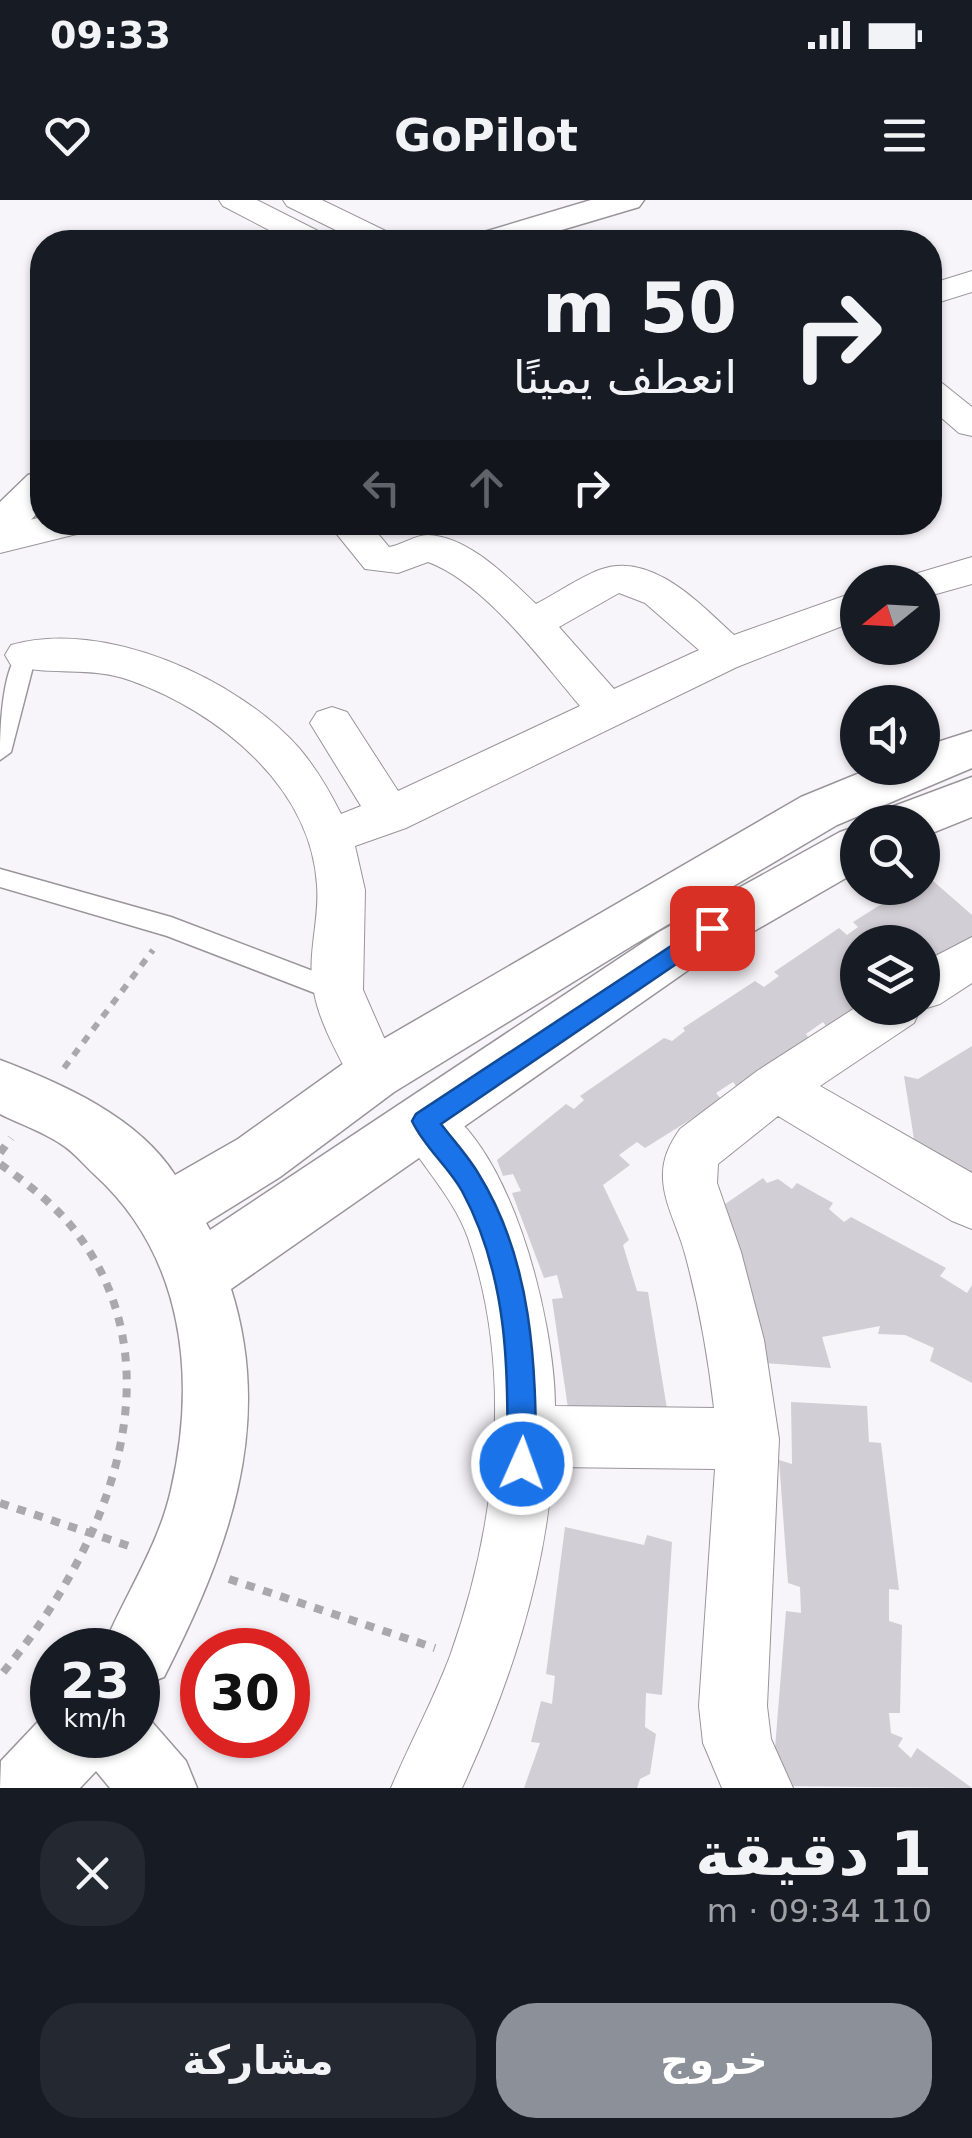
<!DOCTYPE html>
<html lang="ar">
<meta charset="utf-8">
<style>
:root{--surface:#171b24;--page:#242831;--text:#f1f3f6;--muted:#9ea1a6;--accent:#8c9099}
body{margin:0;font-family:"DejaVu Sans",Vazirmatn,sans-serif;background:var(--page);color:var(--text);direction:rtl;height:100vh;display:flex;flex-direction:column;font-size:38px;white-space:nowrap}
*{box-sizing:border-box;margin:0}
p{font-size:32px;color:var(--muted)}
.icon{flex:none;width:55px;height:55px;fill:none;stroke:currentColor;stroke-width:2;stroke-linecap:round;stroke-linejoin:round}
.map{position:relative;height:1588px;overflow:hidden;direction:ltr}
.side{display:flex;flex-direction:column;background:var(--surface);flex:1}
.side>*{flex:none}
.banner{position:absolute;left:30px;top:30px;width:912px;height:305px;border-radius:40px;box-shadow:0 2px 8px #0004;direction:rtl;background:#171b24;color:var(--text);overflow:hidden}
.needle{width:65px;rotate:252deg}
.buttons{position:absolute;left:840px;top:365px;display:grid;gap:20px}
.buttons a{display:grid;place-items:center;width:100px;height:100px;border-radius:50%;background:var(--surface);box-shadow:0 2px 8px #0004;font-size:50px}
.speed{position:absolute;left:30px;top:1428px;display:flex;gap:20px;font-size:50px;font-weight:700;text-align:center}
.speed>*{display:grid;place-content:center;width:130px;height:130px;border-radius:50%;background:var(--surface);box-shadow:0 2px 8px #0004;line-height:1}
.speed small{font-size:25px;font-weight:400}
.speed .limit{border:15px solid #d22;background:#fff;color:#111}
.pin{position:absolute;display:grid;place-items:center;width:85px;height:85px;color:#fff;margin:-42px;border-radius:20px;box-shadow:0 5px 15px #0006}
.me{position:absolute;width:110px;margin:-55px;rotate:2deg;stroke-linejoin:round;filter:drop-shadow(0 0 8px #0008)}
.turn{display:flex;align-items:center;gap:35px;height:210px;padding:0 40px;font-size:45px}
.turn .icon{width:130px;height:130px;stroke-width:2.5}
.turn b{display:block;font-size:70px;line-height:85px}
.lanes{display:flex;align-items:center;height:95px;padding:0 40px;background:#0003;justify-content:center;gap:50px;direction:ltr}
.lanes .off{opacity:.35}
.round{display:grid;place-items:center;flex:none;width:105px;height:105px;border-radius:40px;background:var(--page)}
.overview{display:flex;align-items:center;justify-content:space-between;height:170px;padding:0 40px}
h1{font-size:60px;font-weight:700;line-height:75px}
.button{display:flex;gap:20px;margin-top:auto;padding:20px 40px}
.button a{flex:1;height:115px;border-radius:40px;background:var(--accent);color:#fff;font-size:40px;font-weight:700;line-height:115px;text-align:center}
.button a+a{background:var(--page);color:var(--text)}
.status{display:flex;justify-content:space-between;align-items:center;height:70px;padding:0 50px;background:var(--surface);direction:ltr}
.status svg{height:28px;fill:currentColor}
header{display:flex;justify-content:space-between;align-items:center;height:130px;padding:0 40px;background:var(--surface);font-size:45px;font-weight:700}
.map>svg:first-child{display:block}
</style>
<div class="status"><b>09:33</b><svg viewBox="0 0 49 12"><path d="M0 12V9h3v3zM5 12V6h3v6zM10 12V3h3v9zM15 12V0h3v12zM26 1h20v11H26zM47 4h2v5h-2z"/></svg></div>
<header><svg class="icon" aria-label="menu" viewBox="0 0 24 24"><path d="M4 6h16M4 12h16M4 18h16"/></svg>GoPilot<svg class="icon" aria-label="heart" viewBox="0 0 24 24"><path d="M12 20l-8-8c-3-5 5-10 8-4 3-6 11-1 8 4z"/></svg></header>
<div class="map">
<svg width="972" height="1588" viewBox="0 0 972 1588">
<rect width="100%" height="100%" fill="#f7f4fa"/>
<path fill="#d2ced5" d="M922,680l4,4 6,-4 40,35v21l-50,33v-27h-64v68l-30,19 -5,-7 -17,12 5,7 -72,49 -6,-8 -17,11 6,7 -77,48 -8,-6 -18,13 11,10 -27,20 26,55 -6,5 14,46 11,1 19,117 -97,13 -18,-123 11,-1 -6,-23 -13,3 -32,-85 9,-2 -8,-17 -10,2 -6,-16 69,-56 8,5 10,-9 -4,-4 84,-58 8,3 13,-10 -2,-3 72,-47 9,6 15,-11 -5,-4 65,-44 8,7 11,-8 -5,-5 54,-34h15z
M972,846v146l-55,-34 -13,-82 14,3z
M763,978l4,5 11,-4 14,10 5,-6 36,20 -4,6 15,13 7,-5 95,51 -6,8 27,17 5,-8v98l-42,-22 4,-13 -29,-13 -27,-1 2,-8 -58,11 9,31 -67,-5 -49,-152z
M791,1202l76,4 2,36 12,1 18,147 -10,-1v32l13,4 -2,88h-11l2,20 12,5 -5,8 13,12 6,-10 55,40 -200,-2 14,-175 15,2 -1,-26 -12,-4 -9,-123 13,4z
M565,1327l79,18 3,-10 25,7 -10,153 -16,-2 -1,34 11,7 -6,40 -10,5 -3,9h-113l16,-45 -9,-1 10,-41 11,3 3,-28 -9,-2z"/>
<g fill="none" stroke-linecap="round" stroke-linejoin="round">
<defs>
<path id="lane" d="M26,448l10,7 -25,97 -11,8c0,-24 1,-104 26,-112z
M0,669l171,48 176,67 3,7 -3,7 -9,4 -171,-66 -167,-49z"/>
<path id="street" d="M219,0h38l69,35 5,7h-39l-69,-36z
M283,0h39l72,35 5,7h-39l-73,-36z
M972,71v21l-42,13v-21z
M930,180l12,3 30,24v29l-13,-3 -29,-25z
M42,317v5h52l-5,9 -89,22v-26z
M327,322h41l21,25c13,-2 26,-12 39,-12 42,2 80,43 108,69 21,-11 41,-25 63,-34 52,-20 101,34 135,65l124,-44v29l-121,47 -331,161 -51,18 10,44 -2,100 37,84 -8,16 -18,7 -18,-7c-15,-31 -36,-64 -42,-98 -8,-36 6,-71 3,-107 -6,-99 -99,-173 -185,-204 -42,-16 -82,-4 -121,-16l-6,-10 6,-10c93,-27 227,34 288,103 17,20 30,42 42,66l20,-8 -51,-83 7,-11 15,-5 15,5 51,79 182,-85c-39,-46 -95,-123 -152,-144l-30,11 -33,-4zM619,393l26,10 54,47 -85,39 -55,-62z
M972,357v27l-50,14v-16h-18l4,-6z
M972,737v46l-32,21 -20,6 -6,13 -94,63 152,87v56l-20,-8 -174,-105 -60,48 -1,19 24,69 23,88 15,99 -12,267 4,33 22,49h-71l-19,-45 -4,-37 16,-237 -162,-2c-9,114 -43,217 -91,321h-71c19,-45 42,-87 59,-132 47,-131 64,-285 18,-418 -16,-45 -51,-75 -71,-117l8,-17 19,-7c86,32 131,226 131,309l159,2c-6,-52 -15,-103 -29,-154 -6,-24 -21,-50 -22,-75 -1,-20 6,-34 17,-50l77,-58 101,-65 64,2v-45z"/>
<path id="secondary" d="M591,0h53l-5,7 -118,35h-52l5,-7z
M42,271v37l-27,29 -15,4v-39l28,-27z
M972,531v37l-135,57 -202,119 -241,148 -114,85 -74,46 4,7 449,-298 181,-100 18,-6v45l-161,93 -466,325c44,139 -4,264 -67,388l-26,10v-37h-36c22,-54 56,-102 69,-160 26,-113 13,-234 -76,-315 -11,-10 -21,-23 -34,-31 -18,-12 -41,-20 -61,-30v-54c63,24 138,57 175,115l63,-36 116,-83 447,-259 71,-29h50v-21z
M972,577v40l-50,20v-15h-40l7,-14z
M138,1506l48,55 11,27h-87l-14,-17 -16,17h-80l1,-27 50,-53 1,27h86z"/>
</defs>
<use href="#lane" stroke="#99959b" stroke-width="3"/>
<use href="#street" stroke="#99959b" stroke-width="2"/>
<use href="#secondary" stroke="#99959b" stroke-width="3"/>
<path stroke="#aba8ad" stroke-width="6" stroke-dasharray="8 8" stroke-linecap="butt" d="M64,868l89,-118"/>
<path stroke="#aba8ad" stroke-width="8" stroke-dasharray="9 9" stroke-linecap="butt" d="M0,953l11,-15
M0,964c29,21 57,42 79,72 104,142 20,323 -79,440
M0,1303l132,44
M229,1379l206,69"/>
<use href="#lane" fill="#fff" fill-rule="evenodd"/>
<use href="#street" fill="#fff" fill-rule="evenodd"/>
<use href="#secondary" fill="#fff" fill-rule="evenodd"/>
</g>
<path fill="#1a73e8" stroke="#114b97" stroke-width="2.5" d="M712,719l11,9 -4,7 -278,189c12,16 27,32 37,49 55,88 58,192 58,291l-5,10 -9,5 -10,-5 -5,-10c2,-93 1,-188 -45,-273 -14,-25 -38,-44 -50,-70l4,-7z"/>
</svg>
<div class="buttons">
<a><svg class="needle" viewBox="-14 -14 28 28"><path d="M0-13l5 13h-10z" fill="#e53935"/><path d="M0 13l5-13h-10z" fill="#9ea1a6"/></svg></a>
<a><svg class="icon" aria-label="sound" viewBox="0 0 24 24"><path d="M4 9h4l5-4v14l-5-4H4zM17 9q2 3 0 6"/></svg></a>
<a><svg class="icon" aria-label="search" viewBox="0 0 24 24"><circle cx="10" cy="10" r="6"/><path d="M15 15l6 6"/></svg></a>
<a><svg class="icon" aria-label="layers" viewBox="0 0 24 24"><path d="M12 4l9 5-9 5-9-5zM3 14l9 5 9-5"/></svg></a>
</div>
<div class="speed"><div>23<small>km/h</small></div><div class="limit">30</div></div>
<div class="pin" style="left:712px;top:728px;background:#d93025"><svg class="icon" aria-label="arrive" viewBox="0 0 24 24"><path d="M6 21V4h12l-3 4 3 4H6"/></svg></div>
<svg class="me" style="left:522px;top:1264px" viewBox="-20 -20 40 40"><circle r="17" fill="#1a73e8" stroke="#fff" stroke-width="3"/><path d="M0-11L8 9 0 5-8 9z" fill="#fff"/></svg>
<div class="banner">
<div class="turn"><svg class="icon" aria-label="right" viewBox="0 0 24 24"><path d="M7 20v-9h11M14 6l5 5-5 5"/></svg><div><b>50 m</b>انعطف يمينًا</div></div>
<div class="lanes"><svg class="icon off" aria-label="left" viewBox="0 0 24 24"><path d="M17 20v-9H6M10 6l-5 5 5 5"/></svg><svg class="icon off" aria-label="ahead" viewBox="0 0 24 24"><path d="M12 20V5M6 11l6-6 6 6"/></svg><svg class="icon" aria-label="right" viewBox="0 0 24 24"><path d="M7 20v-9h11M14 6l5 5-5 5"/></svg></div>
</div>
</div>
<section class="side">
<div class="overview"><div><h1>1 دقيقة</h1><p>110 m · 09:34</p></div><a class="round"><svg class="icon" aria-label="close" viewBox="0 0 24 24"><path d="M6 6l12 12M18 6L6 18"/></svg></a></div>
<div class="button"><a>خروج</a><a>مشاركة</a></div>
</section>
